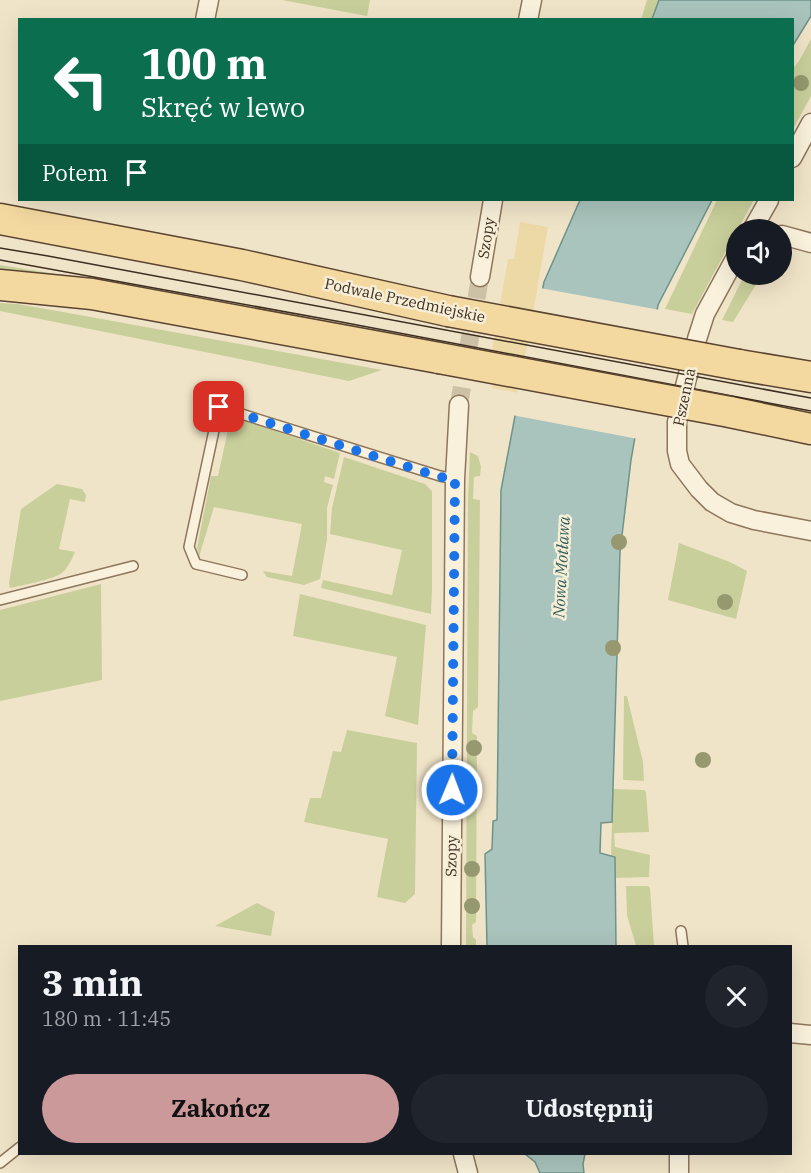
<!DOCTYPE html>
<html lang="pl">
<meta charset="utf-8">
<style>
:root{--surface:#171b24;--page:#20242c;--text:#f1f3f6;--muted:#9ea1a6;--accent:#cc999b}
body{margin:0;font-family:"IBM Plex Serif",serif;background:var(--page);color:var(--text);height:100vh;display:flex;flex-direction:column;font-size:22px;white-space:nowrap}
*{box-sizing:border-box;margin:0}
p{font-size:20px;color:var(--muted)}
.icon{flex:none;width:33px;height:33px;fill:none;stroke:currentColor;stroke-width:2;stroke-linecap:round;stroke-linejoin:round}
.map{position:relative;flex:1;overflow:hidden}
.details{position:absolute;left:18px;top:945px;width:774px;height:210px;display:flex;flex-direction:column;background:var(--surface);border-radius:0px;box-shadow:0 6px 24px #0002}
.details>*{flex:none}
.top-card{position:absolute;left:18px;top:18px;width:776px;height:183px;border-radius:0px;box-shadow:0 6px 24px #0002;background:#0b6e4f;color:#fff;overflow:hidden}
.fabs{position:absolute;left:726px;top:219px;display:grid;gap:12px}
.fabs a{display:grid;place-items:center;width:66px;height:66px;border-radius:50%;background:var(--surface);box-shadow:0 6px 24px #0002;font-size:30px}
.pin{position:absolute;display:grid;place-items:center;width:51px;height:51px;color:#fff;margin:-26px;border-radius:12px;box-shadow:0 3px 9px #0006}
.me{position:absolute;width:66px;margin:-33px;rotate:1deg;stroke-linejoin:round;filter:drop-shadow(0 0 4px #0008)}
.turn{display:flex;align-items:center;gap:21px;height:126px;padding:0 24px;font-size:27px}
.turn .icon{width:78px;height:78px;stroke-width:2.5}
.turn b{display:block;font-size:42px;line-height:51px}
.then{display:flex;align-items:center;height:57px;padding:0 24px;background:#0003;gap:12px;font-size:22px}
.round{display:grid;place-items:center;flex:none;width:63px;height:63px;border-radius:32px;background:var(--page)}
.headline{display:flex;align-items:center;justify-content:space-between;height:102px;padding:0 24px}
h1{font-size:36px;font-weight:700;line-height:45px}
.action{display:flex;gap:12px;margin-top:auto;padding:12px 24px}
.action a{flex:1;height:69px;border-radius:36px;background:var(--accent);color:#111;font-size:24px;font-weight:700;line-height:69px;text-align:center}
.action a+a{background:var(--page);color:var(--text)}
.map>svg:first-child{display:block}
</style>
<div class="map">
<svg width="811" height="1173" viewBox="0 0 811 1173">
<rect width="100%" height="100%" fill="#f0e4c8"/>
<path fill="#c9cf9b" d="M282,0h88l-3,16z
M647,0h12l-7,19 -11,1z
M811,39v57l-19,35v-61l7,-9z
M717,200h37l-16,29 -2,1v2l-44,82 -27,-5z
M0,265l69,11 5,6 -74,-7z
M745,274l17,1 -29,47 -11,-2z
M0,303l17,1 46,8 319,58 -33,11 -349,-70z
M231,416l109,37 -6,26 -9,-3 -1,6 9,3 -6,23v31l-7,40 -16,6 -37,-8 -4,-6 29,5 10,-52 -88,-17 -15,50 -2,-9 14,-72h7z
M470,452l8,4 3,11 -1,9 -6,1 -1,22 7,1 -2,207 -5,4 -1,22 5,3 -1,186 -4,3 1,12 3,3v6h-10l2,-447z
M344,457l81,27 7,7v97l-1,26 -110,-26 2,-8 69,15 10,-45 -72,-16 2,-26z
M57,484l25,5 4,6 -1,7 -15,-3 -11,50 16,3c-3,7 -7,16 -13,21 -10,7 -39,12 -52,15l-1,-5 12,-74z
M679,543l51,19 17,9 -11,48 -68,-19z
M101,584l1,96 -102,21v-91z
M300,594l126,31 -8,100 -33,-9 12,-59 -104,-21z
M624,696h3l16,66 1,19 -20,-1 -1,-1z
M347,730l70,13 -2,151 -10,9 -28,-6 11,-58 -84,-17 6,-24h11l12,-47 8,1z
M613,789l31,1 2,2 3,40 -34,1 -1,2 1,12 35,8 -1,22 -34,1v-21l-4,-1z
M626,886h22l2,2 4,58h-18l-9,-31z
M257,903l18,9 -4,24 -56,-10z"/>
<path fill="#ecd9a5" d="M520,222l28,5 -29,166 -27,-5 4,-25 -6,-1 18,-103h6z"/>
<path fill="#a9c4bc" stroke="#6f938a" stroke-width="1.5" d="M659,0h152v16l-19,31v-27l-140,-1z
M580,200h132l-54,105 -27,155 -11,92 -8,270 -11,1 -1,30 15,4 1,89h-129l-2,-92 7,-5 1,-28 4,-1 4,-330 14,-74 29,-134z
M525,1154h60l-2,10 1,9h-44l-5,-11z"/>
<path fill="#f0e4c8" d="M540,288l120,22 -22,129 -126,-24z"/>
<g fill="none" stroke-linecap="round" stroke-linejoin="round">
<path stroke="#ccc0a6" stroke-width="18" stroke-dasharray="18 9" stroke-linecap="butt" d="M459,405l21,-128"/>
<defs>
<path id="service" d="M242,575l-46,-11 -7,-17 30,-140 221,69 15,3
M0,600l133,-34
M681,931l2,15
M0,1163l20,-16"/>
<path id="minor" d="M205,20l4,-20
M528,20l4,-20
M792,158l19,-35
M752,230l17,-30
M782,235l29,8
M736,257l-31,57 -8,25 -13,51 -7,32v29l3,13 19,25 13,13 19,11 23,7 57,11
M480,277l13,-77
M451,946l4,-467 4,-74
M790,1033l21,2
M463,1154l5,19
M679,1173v-19"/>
<path id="primary" d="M0,219l242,46 206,46
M0,285l92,9 347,64
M739,365l72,12
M730,412l81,17"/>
</defs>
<use href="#service" stroke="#8d765c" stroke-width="12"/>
<use href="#minor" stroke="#8d765c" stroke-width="21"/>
<use href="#primary" stroke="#5b4430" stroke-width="33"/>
<use href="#service" stroke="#faf1dc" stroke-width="9"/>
<use href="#minor" stroke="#faf1dc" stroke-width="18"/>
<use href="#primary" stroke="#f3d9a0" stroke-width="30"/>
<path stroke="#3d2e20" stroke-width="1.5" d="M0,248l48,8 763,142
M0,260l336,61 475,90"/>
<defs>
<path id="primary-bridge" d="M448,311l291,54
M439,358l291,54"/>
</defs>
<use href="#primary-bridge" stroke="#5b4430" stroke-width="33" stroke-linecap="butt"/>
<use href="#primary-bridge" stroke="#f3d9a0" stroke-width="30"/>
</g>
<g fill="#96986f">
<circle cx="801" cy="83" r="8"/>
<circle cx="619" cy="542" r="8"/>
<circle cx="725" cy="602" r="8"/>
<circle cx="613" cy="648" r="8"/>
<circle cx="474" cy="748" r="8"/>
<circle cx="703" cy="760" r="8"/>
<circle cx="473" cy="790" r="8"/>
<circle cx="472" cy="869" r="8"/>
<circle cx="472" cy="906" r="8"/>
</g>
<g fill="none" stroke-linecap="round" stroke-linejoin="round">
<path stroke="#1a73e8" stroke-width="10" stroke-dasharray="0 18" d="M219,407l221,70 15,2 -3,311"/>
</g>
<g text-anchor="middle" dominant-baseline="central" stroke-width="5" stroke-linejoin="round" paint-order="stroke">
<g font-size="15" fill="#3d2e20" stroke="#f7eed8">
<text transform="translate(486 238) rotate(-81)">Szopy</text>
<text transform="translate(405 300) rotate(12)">Podwale Przedmiejskie</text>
<text transform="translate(684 397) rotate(-78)">Pszenna</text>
<text transform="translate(451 856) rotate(-89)">Szopy</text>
</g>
<g font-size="16" font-style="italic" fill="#2f5d5a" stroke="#f7eed8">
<text transform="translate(561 567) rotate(-87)">Nowa Motława</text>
</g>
</g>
</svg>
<div class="fabs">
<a><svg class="icon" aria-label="sound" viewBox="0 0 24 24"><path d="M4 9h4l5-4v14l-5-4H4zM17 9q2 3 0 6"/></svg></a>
</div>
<div class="pin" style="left:219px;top:407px;background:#d93025"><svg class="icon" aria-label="arrive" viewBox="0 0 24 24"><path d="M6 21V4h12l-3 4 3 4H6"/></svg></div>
<svg class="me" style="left:452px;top:790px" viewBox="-20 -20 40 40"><circle r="17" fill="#1a73e8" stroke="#fff" stroke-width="3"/><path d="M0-11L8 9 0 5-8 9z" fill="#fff"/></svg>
<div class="top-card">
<div class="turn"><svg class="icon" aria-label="left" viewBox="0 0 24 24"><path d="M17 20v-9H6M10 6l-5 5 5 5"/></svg><div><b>100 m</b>Skręć w lewo</div></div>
<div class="then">Potem<svg class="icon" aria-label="arrive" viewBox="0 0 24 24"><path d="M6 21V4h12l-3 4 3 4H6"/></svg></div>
</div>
<section class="details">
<div class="headline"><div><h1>3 min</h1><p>180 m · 11:45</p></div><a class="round"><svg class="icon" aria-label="close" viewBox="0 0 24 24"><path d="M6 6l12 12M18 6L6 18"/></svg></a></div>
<div class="action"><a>Zakończ</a><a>Udostępnij</a></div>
</section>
</div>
